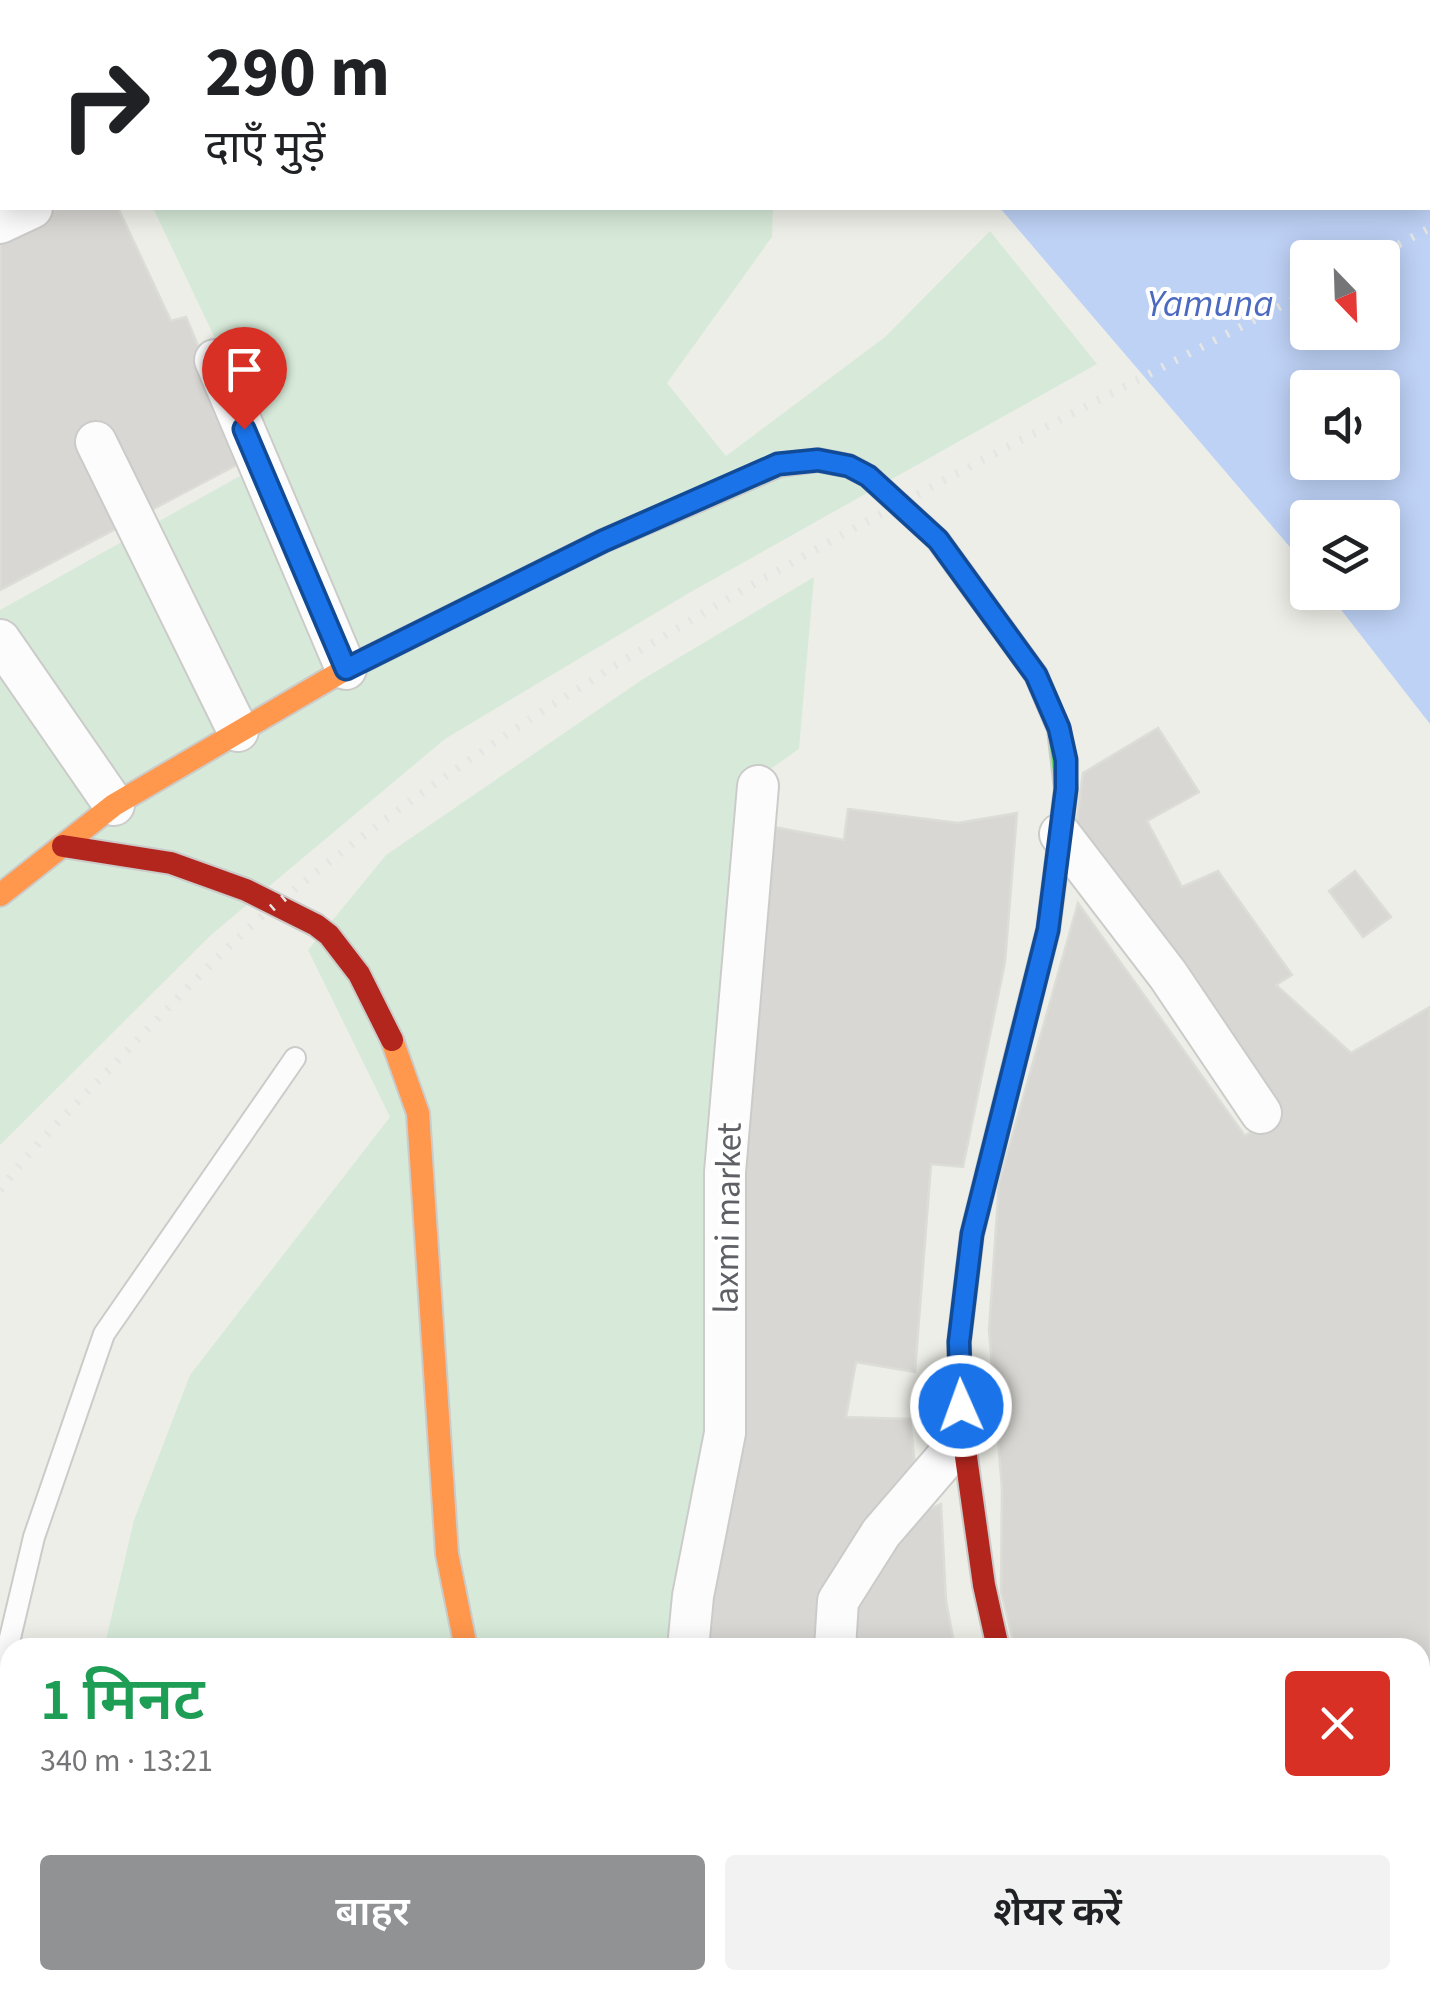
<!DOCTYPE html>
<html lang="hi">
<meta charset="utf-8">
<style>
:root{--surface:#fff;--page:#f2f2f2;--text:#202124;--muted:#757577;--accent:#909294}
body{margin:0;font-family:"Source Sans 3","Noto Sans Devanagari",sans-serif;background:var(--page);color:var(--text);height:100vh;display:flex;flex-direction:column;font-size:38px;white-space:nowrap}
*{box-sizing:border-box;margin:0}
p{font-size:32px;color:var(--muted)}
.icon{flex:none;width:55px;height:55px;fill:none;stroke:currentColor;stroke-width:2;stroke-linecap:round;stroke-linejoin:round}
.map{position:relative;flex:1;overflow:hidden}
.sheet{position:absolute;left:0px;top:1638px;width:1430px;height:352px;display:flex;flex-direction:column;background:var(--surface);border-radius:30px 30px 0 0;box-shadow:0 5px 25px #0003}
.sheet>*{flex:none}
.hud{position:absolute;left:0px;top:0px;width:1430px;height:210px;box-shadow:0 5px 25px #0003;background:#fff;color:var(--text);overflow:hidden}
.needle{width:65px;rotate:157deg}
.fabs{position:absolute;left:1290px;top:240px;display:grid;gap:20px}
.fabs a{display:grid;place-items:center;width:110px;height:110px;border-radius:10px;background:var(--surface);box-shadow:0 5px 25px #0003;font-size:50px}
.pin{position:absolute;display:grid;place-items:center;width:85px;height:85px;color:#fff;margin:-102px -42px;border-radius:50% 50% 50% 0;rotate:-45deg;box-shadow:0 0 10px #0007}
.pin .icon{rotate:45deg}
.me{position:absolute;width:110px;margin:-55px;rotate:358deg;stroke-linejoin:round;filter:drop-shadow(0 0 8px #0008)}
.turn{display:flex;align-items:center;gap:35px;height:210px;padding:0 40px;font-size:45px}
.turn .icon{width:130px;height:130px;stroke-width:2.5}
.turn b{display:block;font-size:70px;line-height:85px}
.round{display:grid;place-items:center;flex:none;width:105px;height:105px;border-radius:10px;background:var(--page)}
.overview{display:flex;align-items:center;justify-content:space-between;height:170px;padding:0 40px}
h1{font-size:60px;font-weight:600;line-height:75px;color:#1e9e55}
.primary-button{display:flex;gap:20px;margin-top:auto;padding:20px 40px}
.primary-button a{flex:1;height:115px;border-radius:10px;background:var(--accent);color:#fff;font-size:40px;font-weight:600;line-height:115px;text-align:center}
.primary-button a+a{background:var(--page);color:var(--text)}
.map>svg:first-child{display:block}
</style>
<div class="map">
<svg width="1430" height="1989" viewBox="0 0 1430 1989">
<rect width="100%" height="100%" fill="#eeeee8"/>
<path fill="#d7ead9" d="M362,0h382v2h-386z
M153,208h620l-1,29 -105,146 59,73 159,-119 105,-106 107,133 -408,229 -244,146 -234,196 -211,210v-535l272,-152z
M814,577l-15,172 -57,40 -32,637 -37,174 -5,47 -564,1 30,-128 56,-145 200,-258 -82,-167 78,-95 257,-176z
M24,1980h695l-1,9h-697z"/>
<path fill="#bed2f6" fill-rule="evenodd" d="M795,0h635v724l-102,-131 54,-1v-74h-74l-1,49 -307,-359h428v-206zM1308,258h74v74h-74zM1308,388h74v74h-74z"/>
<path fill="#d8d7d3" stroke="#ddddd8" stroke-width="2.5" d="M0,0l21,2h-19l-2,202z
M48,0h300l-5,2z
M60,208h58l53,113 15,-4 60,143 -246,130v-355z
M1158,728l41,64 -52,29 35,66 36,-16 74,104 -16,10 75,68 79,-46v982h-306l-4,-9h300v-332h-405l-14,-56 1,-104 -13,-158 10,-147 79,-280 167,233 35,-25 -204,-283 7,-55z
M848,809l110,14 59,-10 -12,149 -42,205 -32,-3 -16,208 -59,-10 -10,55 64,2 6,56 -98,173h-117l67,-822 76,14z
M1355,871l36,46 -28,20 -34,-46z
M941,1504l5,97 9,47h-108l2,-49 57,-80z
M802,1980h55l-3,9h-54z
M929,1980h27l-5,9z"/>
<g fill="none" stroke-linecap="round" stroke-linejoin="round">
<defs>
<path id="lane" d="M0,1680l34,-143 70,-203 191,-276"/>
<path id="street" d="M33,0l1,2
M0,223l32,-15
M215,360l131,309
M96,442l142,289
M0,640l114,165
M1060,834l108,141 93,138
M688,1648l5,-52 32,-163v-261l33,-386
M835,1648l3,-47 43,-68 81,-94
M569,1980l3,9
M1103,1980l3,9
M788,1989l1,-9"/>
<path id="fast" d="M699,500l80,-35 39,-5 31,6 19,10 70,64 98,135 23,54 7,60 -18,141 -26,103"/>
<path id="slow" d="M0,895l114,-90 232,-136 257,-128 96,-41
M392,1040l26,73 29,441 19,94
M961,1421l-2,-79 13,-108 50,-201"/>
<path id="jam" d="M63,846l108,17 75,27 70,35 13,10 30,39 33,66
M961,1421l23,164 14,63"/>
</defs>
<use href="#lane" stroke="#cbccca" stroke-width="24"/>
<use href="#street" stroke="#cbccca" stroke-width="44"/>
<use href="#fast" stroke="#cbcbca" stroke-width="26"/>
<use href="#slow" stroke="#cbcbca" stroke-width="26"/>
<use href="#jam" stroke="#cbcbca" stroke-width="26"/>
<use href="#lane" stroke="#fcfcfc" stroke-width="20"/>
<use href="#street" stroke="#fcfcfc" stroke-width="40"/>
<use href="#fast" stroke="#63d668" stroke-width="22"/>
<use href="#slow" stroke="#ff974d" stroke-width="22"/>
<use href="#jam" stroke="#b3261e" stroke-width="22"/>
<path stroke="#e5e5e4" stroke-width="8" stroke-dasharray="2.5 12" stroke-linecap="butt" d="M1373,258l57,-30
M0,1190c37,-49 82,-92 124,-136 50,-52 100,-107 155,-152 310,-254 676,-426 1029,-610"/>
</g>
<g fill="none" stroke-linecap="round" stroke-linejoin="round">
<defs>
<path id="route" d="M244,429l102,240 257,-128 175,-77 40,-4 31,6 19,10 70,64 98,135 23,53 7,32v29l-18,141 -76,304 -13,108 2,64"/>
</defs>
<use href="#route" stroke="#114b97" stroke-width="25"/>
<use href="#route" stroke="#1a73e8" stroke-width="18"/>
</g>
<g text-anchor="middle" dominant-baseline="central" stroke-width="8" stroke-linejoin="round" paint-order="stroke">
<g font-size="35" fill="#5e6066" stroke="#fff">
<text transform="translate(728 1218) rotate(-89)">laxmi market</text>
</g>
<g font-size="38" font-style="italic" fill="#4c6ac0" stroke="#fff">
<text x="1210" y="304">Yamuna</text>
</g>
</g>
</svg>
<div class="fabs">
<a><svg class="needle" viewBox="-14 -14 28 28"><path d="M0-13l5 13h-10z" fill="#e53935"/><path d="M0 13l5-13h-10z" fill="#757577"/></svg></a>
<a><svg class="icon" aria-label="sound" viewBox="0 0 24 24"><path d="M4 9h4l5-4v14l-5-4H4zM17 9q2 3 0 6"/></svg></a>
<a><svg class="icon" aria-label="layers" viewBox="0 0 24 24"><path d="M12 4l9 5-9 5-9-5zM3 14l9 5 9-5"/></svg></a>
</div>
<div class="pin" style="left:244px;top:429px;background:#d93025"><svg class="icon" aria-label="arrive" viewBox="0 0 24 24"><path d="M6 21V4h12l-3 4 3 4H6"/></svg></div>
<svg class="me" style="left:961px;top:1406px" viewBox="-20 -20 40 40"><circle r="17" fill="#1a73e8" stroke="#fff" stroke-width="3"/><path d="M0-11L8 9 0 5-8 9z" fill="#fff"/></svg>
<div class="hud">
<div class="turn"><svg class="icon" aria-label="right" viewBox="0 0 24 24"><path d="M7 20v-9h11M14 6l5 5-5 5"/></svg><div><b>290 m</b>दाएँ मुड़ें</div></div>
</div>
<section class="sheet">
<div class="overview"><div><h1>1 मिनट</h1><p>340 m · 13:21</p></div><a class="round" style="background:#d93025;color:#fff"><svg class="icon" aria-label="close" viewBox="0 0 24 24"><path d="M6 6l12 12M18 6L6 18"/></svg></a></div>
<div class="primary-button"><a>बाहर</a><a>शेयर करें</a></div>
</section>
</div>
